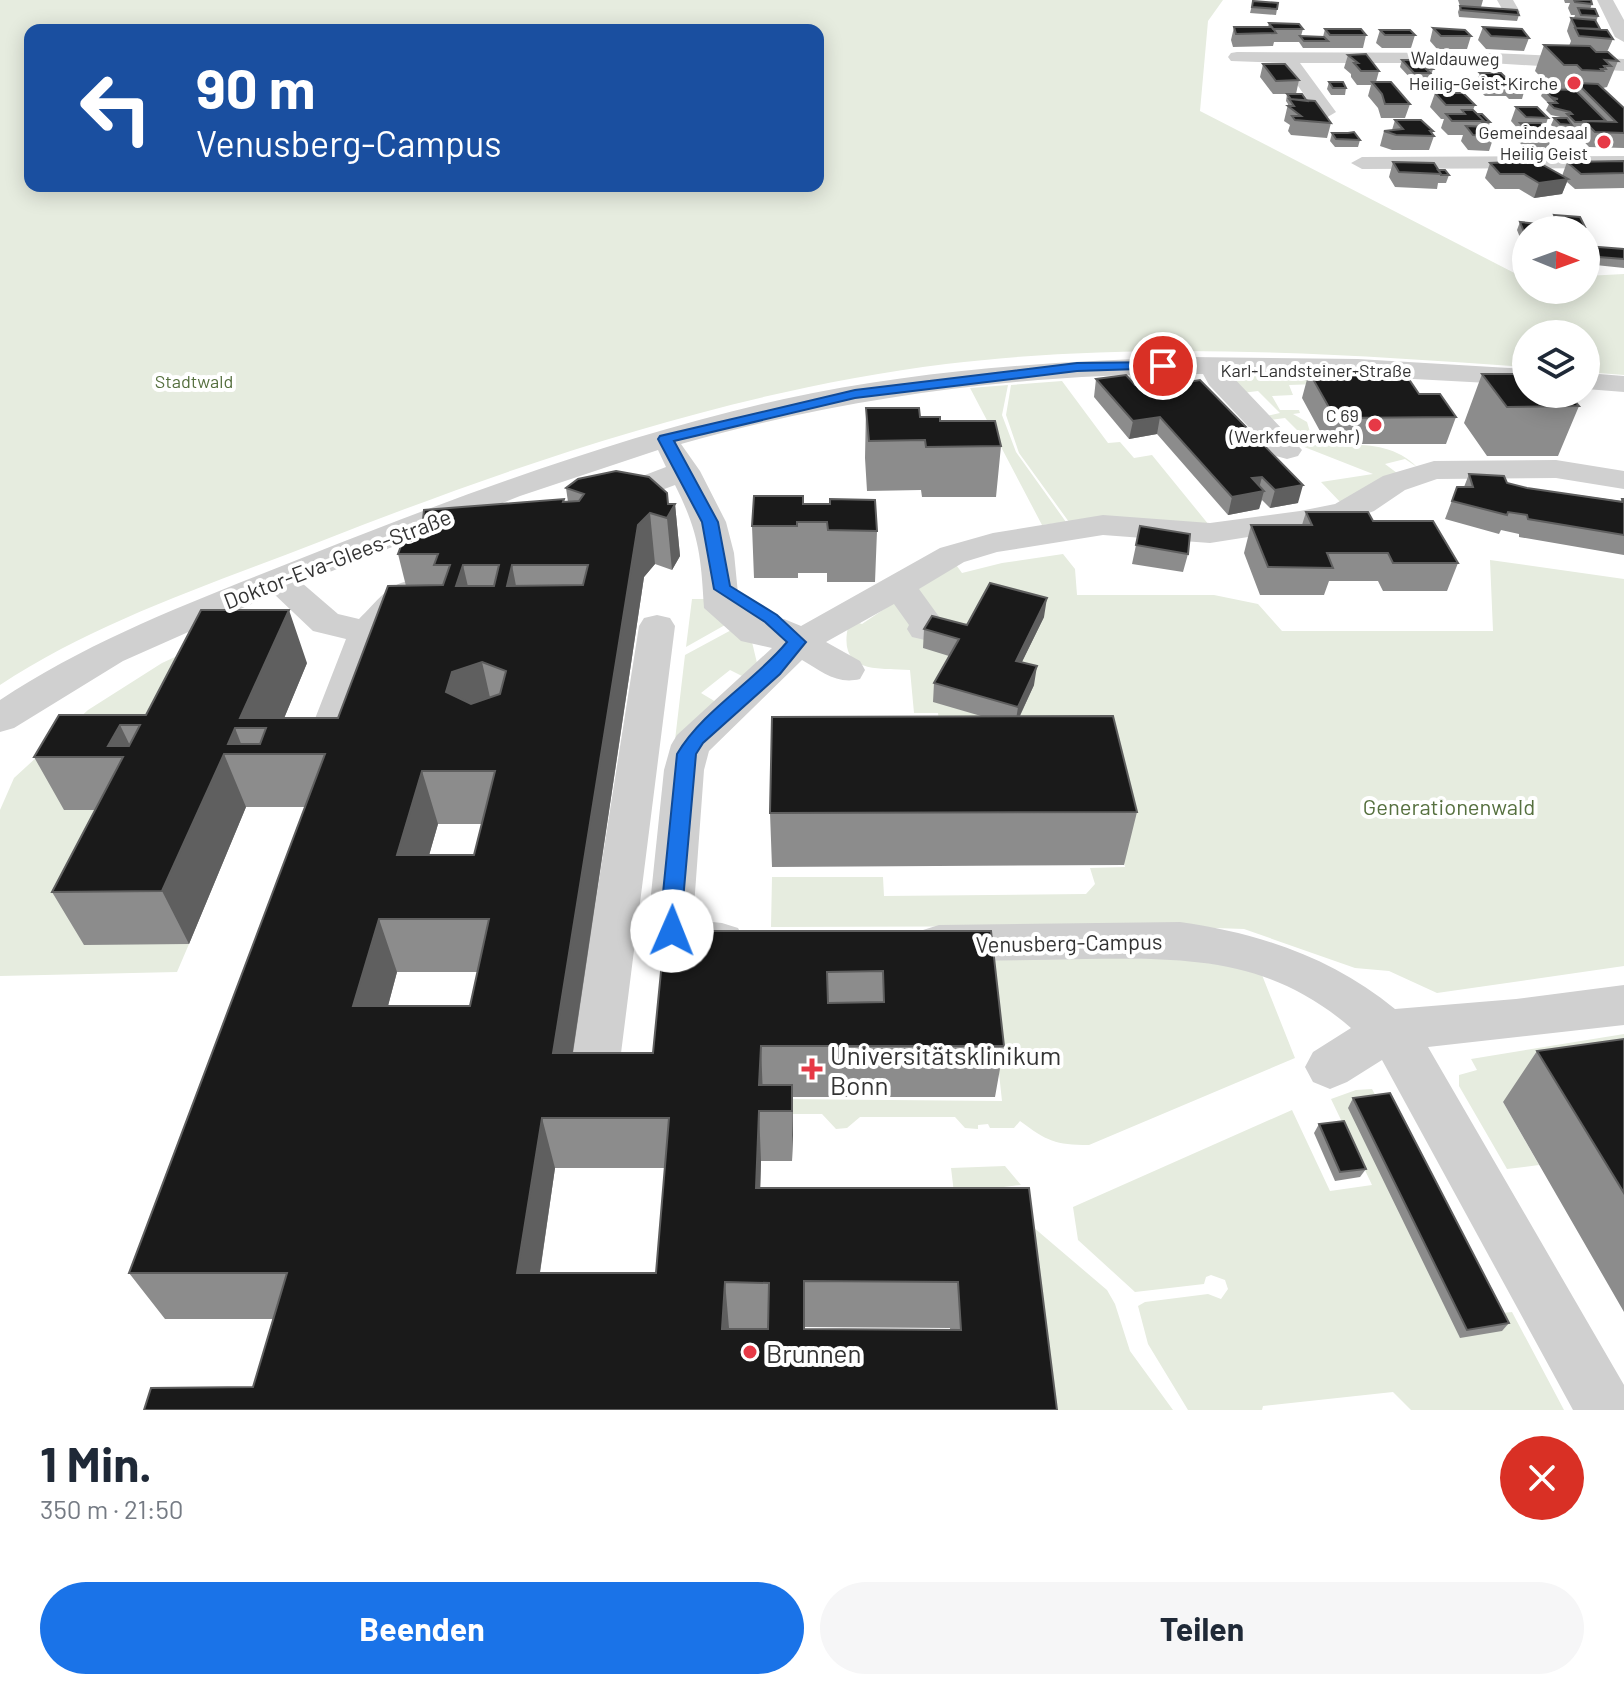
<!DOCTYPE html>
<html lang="de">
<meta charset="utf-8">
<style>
:root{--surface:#fff;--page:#f6f6f7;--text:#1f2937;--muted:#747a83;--accent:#1a73e8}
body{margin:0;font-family:Barlow,sans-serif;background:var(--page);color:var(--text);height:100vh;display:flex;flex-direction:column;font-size:30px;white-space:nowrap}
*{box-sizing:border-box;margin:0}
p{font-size:26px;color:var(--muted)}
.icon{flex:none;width:44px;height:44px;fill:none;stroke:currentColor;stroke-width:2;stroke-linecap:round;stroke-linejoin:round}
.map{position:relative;height:1410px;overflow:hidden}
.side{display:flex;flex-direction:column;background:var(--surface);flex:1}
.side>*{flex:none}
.top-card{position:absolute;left:24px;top:24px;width:800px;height:168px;border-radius:16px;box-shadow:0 4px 20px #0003;background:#1a4fa0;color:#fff;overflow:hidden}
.needle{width:52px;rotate:91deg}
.tools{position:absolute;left:1512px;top:216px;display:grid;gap:16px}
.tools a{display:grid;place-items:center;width:88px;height:88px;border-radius:50%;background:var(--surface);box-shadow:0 4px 20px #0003;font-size:40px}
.pin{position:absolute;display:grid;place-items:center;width:68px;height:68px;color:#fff;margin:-34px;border:4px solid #fff;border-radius:50%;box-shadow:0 2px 8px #0007}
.me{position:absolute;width:88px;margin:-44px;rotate:1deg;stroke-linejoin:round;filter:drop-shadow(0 0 6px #0008)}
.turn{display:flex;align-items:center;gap:28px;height:168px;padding:0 40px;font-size:36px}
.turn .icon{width:104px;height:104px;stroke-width:2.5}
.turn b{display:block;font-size:56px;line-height:68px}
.round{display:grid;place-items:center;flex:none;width:84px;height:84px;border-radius:42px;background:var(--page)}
.head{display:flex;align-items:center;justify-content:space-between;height:136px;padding:0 40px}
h1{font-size:48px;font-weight:700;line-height:60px}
.button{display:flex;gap:16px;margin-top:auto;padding:16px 40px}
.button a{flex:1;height:92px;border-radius:48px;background:var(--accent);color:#fff;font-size:32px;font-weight:700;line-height:92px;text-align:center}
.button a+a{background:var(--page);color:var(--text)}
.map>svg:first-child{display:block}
</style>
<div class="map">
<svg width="1624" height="1410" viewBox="0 0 1624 1410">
<rect width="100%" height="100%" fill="#fff"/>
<path fill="#e6ecdf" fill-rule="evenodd" d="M0,0h1223l-15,21 -8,90 326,168v11h60v-14l38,-2v101l-38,-3v-38h-60v33c-193,-14 -388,-26 -580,-3 -216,27 -426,99 -627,178 -108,42 -222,79 -319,143zM30,30h788v156h-788z
M1300,373l18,11 -29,1 4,10 -21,1 8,14h19l1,3 -7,1 14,8 7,23c35,0 76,-6 103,22l-12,-8 -20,5 12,9 -55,31 -21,-22 52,-8 -84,-33 -1,-5 12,-3 -15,-15 -15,2 -4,-4 14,-3 -22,-22 -16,2 -10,-13 3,-6z
M1062,381l46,62 12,-1 14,16 18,-3 57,70 -140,-3 -50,-69 -13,-38 5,-30z
M1008,385l-6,30 14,37 50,70 -24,3 -72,-137z
M1063,554l12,15 2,26h137l44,9 24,27h211l-3,-71 134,19v387l-187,27 -48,-22 -34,-3 -111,-39 -88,-3 -385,1 1,-50h111l1,19 202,-2 9,-10 -5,-16 35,-1 -24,-100 -161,-39 -2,-15h-24l-4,-43c-32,-2 -72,4 -62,-43l8,-5 6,2 92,-62 8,11 40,-10z
M692,599h14l19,26 -39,22z
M735,628l17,14 5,21 -11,15 -16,-8 -29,23 15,9 -41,38 10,-85z
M229,632l-79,178 -65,134h104l-12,28 -177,4v-166l14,-32 74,-68 74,-47z
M1025,956l185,4 52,15 33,83 -206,87c-34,0 -42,-4 -69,-24l-6,7h-24l-2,-4 -10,1v4l-13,-1 -10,-11h-95l-13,11 -11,1 -14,-15h-32l-13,-15 225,2 -13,-120 -310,-23z
M1624,1034v52l-121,16 36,63 -32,4 -48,-83v-11l18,-5 -6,-11z
M1372,1089l121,225 19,-2 52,98h-153l-18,-18 -130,14 -1,4h-74l-40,-66 -10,-38 7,-4 63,-8 13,5 7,-10 -3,-9 -14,-5 -5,2 -2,7 -69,8 -57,-52 -5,-33 219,-97 38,81 42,-6 -41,-86 25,-9z
M1005,1166l16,19 -67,8 -3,-25z
M1026,1221l81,69 8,14 15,47 43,59h-135z"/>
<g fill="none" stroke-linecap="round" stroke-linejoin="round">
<path fill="#d0d0d0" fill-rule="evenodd" d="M1497,0h16l7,12 -8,5 -6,-1z
M1597,0h16l11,20v22l-9,-5z
M1237,52l253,1 134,6v12l-134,-8h-190l36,49 -10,6 -7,-2 -37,-53 -51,-2 -3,-4 3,-4z
M1624,156v12l-262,1 -11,-6 11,-6z
M1190,357l168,2 168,10v16l-168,-9 -128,-2 72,76 -4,6 -11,3 -11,-3 -67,-71 -6,-11c-177,-1 -353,22 -522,70l19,27 26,51 8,31 5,51 31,21 14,-6 17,7 139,-78 53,-15 110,-18 107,8 90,-12 35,-7 48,-28 51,-15 122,-1 68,11v18l-68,-11 -119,1 -32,11 -31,21 -30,11 -134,21 -107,-8 -106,17 -33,10 -45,27 26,36 -7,12 -13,3 -13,-3 -5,-8 2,-4 -15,-21 -68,38 34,19 5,9 -5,9c-23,6 -39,-8 -58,-19l-93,91 -5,19 -11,150 29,3 16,5 7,13 -7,13c-23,8 -58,10 -77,-8 -6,-6 -10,-15 -13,-23l16,-153 7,-25 6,-10 95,-87 -31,-7 -37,-33c-3,-52 -5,-75 -29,-123l-66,25 -11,-3 -5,-7 5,-7 68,-26 -8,-17 -138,46 -218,87 36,31 21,5c19,-18 35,-44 63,-37l5,8 -45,47 -44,120 -14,4 -14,-4 -6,-10 42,-108 -33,-8 -39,-37 -151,67 -109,67 -14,4v-32c95,-63 202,-102 307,-144 156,-62 313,-120 477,-157 134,-29 270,-38 406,-42z
M1586,373l38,3v16l-38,-3z
M657,615l13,3 5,8 -57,451 -8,15 -17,7 -17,-7 -8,-15 71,-451 5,-8z
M1180,922c79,11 153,36 215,87l121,-10 108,-14v40l-196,22 196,338v25h-51l-191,-350 -35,22 -17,7 -17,-7 -8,-15 8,-15 38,-24c-82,-71 -164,-70 -265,-69 -49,1 -98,2 -147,2l-16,-5 -7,-13 7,-13 16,-5z"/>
</g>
<path fill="#8c8c8c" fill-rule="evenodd" d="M1458,0h25l-2,7 38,8 -2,6 -58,-4 -1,-5 2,-6z
M1564,0h27l1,4 -2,5 8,7 -2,6 4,7 13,10 -6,13 11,9 -11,26 -4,1 21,20v40l-35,-1 -11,-12 3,-5 -10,-2 -1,4h-13l-6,-7 3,-7h11l-14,-3 -5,-5 3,-6 -8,-8 3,-7h8l-17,-18 9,-26 25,1 2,-5 -4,-10 4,-13h3l1,-3h-4l-3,-7 2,-5h-5z
M1253,1l25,2 -2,12 -26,-2z
M1269,23l34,6 -2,7 22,1 2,-8 41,6 -3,13h-60l-4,-6h-25l-1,4 -40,1 -2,-7 3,-13h34z
M1483,27l46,11 -5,13 -38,-2 -8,-9z
M1433,28l38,8 -4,13h-30l-7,-8z
M1380,30l35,5 -4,13h-29l-6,-5z
M1348,55l31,16 -3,11 34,22 -5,14h-24l-3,-10 -10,-12 3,-11h-14l-6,-8v-3l-7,-6z
M1402,60l31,9 -2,7h-2l-1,4h-16l-12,-13z
M1263,64l36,16 -3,14 11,7 24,22 -4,15 -36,-3 -3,-4 2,-6 -6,-4 4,-17 -2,-3 1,-7h-14l-13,-17z
M1480,73l31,10 -1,2 14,7 -2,7h-13l-3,-3h-21l-10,-10z
M1329,82l17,6 -1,7h-14l-4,-6z
M1435,93l40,12 -2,5 17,12 -2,6 6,8 -5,15 -21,-1 -7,-9 2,-6h-15l-7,-7 3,-9h-3l-11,-12z
M1516,107l32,11 -3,9 7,9 -5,15 -21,-1 -11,-13 3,-8 -7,-8z
M1395,120l38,11 -1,3 2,2 -5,14h-37l-12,-4 4,-15 8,-1z
M1332,133l28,7 -2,7h-23l-5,-6z
M1624,161v27l-49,1 -8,-7 -5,12 -28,4 -15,-9h-24l-10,-11 5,-15 72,13 5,-14z
M1393,162l45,8 11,5 -3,8h-8l-1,6 -42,-2 -6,-10z
M1554,215l31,12 -1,3h-58v10h-5l-4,-10 3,-8 32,3 -1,-2z
M1586,246l38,3v19l-38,-4z
M1309,372l110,22 37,23 -10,27h-119l-25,-46z
M1134,374l39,19 3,-9 122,119 -28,5 -8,-8 -3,9 -31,6 -71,-81 -28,5 -35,-42 2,-18 36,3z
M1482,374l97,32 -21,50h-71l-23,-33z
M866,408l54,9 20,4 61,25 -5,51h-74l-1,-7 -54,1 -2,-33z
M1469,474l58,14 94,13 1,-2h2v56l-105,-18v-3l-18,-4 -2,4 -54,-15 12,-32h7z
M566,488l109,16 5,52 -8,14 -17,-6 -11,13 -71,476h80l12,-122h326l13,115 -9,51h-202l-1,64h-31l-1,27h269l28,222 -804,-23 20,-68h-108l-36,-46 176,-466h-59l-57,137 -105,1 -32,-53 43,-82h-31l-30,-53 112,-42 161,-52 -23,55h54l68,-132 -8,-32 24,-25 146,-27zM438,824h44l-8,31h-45zM397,972h81l-8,34h-82zM555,1168h110l-9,105h-116zM805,1327l145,1v2l-145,-1zM729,1328h39v1z
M803,504l74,27 -2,51h-48v-9h-29v5h-44l-2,-52z
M1306,512l67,9 85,42 -11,28h-64l-5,-10h-49l-5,14h-64l-16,-42 7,-28h51z
M1140,526l48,28 -5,18 -51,-8z
M1044,617l-22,45 12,23 -14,31 117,96 -13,53 -352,2 -2,-54 211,-97 -48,-14 1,-19 15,-27 -26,-8 1,-19z
M1624,1039v273l-121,-210 34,-51z
M1353,1098l156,225 -7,8 -42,7 -112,-230z
M1319,1124l47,45 -6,8 -25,4 -21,-48z"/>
<path fill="#5f5f5f" d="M1568,179l-6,15 -28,4 5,-15z
M1160,417l-3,17 -28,5 4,-18z
M1262,477l-4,15 6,-1 -5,18 -31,6 4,-18 20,-19z
M1303,485l-5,18 -28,5 5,-18z
M667,493l2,22 6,-11 5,52 -8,14 -5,-52z
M650,513l5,51 -11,13 -79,527 -12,-51 85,-528z
M463,565l12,52 -19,-31z
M512,565l10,52 -15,-31z
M1047,598l-3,19 -31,63 3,-19z
M289,610l18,53 -34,82 -7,-17 -26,-10z
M482,662l12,53 -48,-23 6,-20z
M1037,666l-3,19 -19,41 3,-19z
M120,725l26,53 -23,-21 -15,-11z
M235,728l10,26 -17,-10z
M224,754l22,53 -57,137 -27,-53z
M422,771l16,53 -24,84 -17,-53z
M379,919l18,53 -23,86 -21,-52z
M761,1046l2,51 -4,-12z
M792,1085l1,50 -1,26z
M759,1111l2,50 -2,75 -3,-48z
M542,1118l13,50 -22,151 -16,-46z
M725,1282l4,46 -2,45 -5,-44z"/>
<path fill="#1a1a1a" stroke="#5f5f5f" stroke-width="2" fill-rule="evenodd" d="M1574,0h17l1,4 -17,-2z
M1253,1l25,2 -1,6 -25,-2z
M1460,6l57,4 2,5 -58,-5z
M1578,8l17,1 3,7 -17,-1z
M1571,18l24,2 5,9 -24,-1z
M1269,23l30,1 4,5h-30z
M1234,27h38l4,6 -40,1z
M1483,27l39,2 7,9 -38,-2z
M1433,28l32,2 6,6h-30z
M1575,28l32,2 6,9 -34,-3z
M1325,29h36l5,6h-36z
M1380,30h30l5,5h-30z
M1300,36l24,1 4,4h-24z
M1544,45l46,1 6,6h12l10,9 -13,-1 6,6h-7l2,3h-5l2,2 -21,-1 -5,-5h-13z
M1366,54l13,17h-18l-7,-8h4l-10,-8z
M1402,60h22l9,9h-7l4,4h-16z
M1263,64h22l14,16 -23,1z
M1480,73h21l10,10 -21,-1z
M1329,82h14l3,6h-13z
M1372,82h19l19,22h-25l-3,-10z
M1577,83l21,1 26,24v25l-29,-1 -11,-11 32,1z
M1510,85h7l7,7h-13l-2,-3z
M1544,89l31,1 31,31h-22l-1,1h-8l-8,-8h5l-2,-2 -16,-4 -5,-5h8l-4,-4h5l-7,-2z
M1435,93h28l12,12h-29z
M1287,94h15l5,7 -16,-2z
M1289,99l26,2 16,22 -36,-3 -3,-4h9l-13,-10h6z
M1516,107h21l11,11 -22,-1z
M1462,110h11l11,11h-32l-6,-7h19z
M1477,114h5l8,8h-7l1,-1z
M1554,118h13l5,7 -12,-1z
M1395,120h26l12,11h-3l4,5 -38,-1 -12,-4 19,-2z
M1520,123h21l11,13 -21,-1z
M1466,126l21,1 7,9 -21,-1z
M1354,132l6,8 -24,-1 -4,-6h16z
M1536,161l32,18 -29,4 -15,-9h-24l-10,-11z
M1624,161v12l-43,1 -14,-12z
M1393,162l41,1 7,11 -42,-2z
M1438,170h7l4,5h-8v-1z
M1554,215l26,2 5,10 -14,-1 2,4h-47v2h-2l-4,-10 39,4z
M1586,246l38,3v10l-38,-3z
M1153,371l20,22 10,-2 -7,-7 24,-4 103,105 -28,5 -13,-13 -10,1 12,13 -32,6 -72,-80 -27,4 -37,-42 30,-4 9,10 9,-1 -10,-10z
M1309,372h95l15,22h21l16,23 -121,1z
M1482,374h44v20h43l10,12 -72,1z
M866,408h53l1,9h20v4h55l6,25 -75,1 -1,-7 -56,1z
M616,471l33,6 18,16 1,11h7l-8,14 -17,-5 -12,12 -85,528h100l12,-122h326l13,115h-243l-2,39h33v26h-33l-3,77h273l28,222h-913l7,-22 102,-1 34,-114h-158l196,-519h-101l-62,137 -110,1 71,-135h-89l25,-42h87l55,-105h88l-49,108h98l50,-132 55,-1 7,-20h-16l4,-11h-40l9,-24 15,-1 2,-19 140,-11 -1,3 16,-1 5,-7 -18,-6 12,-9zM463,565h36l-5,21h-38zM512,565h76l-5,20 -76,1zM482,662l24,9 -6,23 -29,10 -25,-12 6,-20zM120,725h20l-11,21h-21zM235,728h31l-6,16h-32zM422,771h73l-21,84h-77zM379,919h110l-19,87h-117zM883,971l1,31 -56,1 -1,-31zM542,1118h127l-13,155h-139zM804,1281l154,1 3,48 -157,-1zM725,1282l44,1 -1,46h-46z
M1469,474l35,2 3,7 20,5 96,14 -1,-3h2v36l-96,-16 -1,-4 -19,-3 -1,3 -55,-14 5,-14h16z
M754,496h49v8h27v-5l45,1 2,31 -49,-1 -1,-8h-30v4h-45z
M1306,512h62l5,9h60l25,42h-65l-5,-10h-61l6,15 -65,-1 -17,-42h61z
M1140,526l50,8 -2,20 -52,-9z
M990,583l57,15 -31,63 21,5 -19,41 -84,-24 25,-44 -35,-10 8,-13 35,9z
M1113,716l24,96 -367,1 2,-96z
M1624,1039v154l-87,-142z
M1390,1093l119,230 -42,7 -114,-232z
M1344,1121l22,48 -26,3 -21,-48z"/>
<path fill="#1a73e8" stroke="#114b97" stroke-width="2" d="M1163,362l5,1v5l-91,3 -222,27 -181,43 44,81 12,64 47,29 29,27 -26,32 -77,69 -7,11 -15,169 2,8 -3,6 -8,2 -7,-2 -5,-14 17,-169c26,-44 77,-72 110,-112l-22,-20 -51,-33 -12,-67 -44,-83 2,-3 195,-46 222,-27z"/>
<g fill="#e63946" stroke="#fff" stroke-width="3">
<circle cx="1574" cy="83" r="8"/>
<circle cx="1604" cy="142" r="8"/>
<circle cx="1375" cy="425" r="8"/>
<path d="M808 1057h8v8h8v8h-8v8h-8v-8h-8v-8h8z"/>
<circle cx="750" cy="1352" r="8"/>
</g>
<g text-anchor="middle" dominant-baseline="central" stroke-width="8" stroke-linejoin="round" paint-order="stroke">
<g font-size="18" fill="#333" stroke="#fff">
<text transform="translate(1455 58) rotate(1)">Waldauweg</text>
<text x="1316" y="370">Karl-Landsteiner-Straße</text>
</g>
<g font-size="18" fill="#333" stroke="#fff" text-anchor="end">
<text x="1558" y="83">Heilig-Geist-Kirche</text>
<text x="1588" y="132">Gemeindesaal<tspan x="1588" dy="21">Heilig Geist</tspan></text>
<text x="1359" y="415">C 69<tspan x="1359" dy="21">(Werkfeuerwehr)</tspan></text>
</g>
<g font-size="18" fill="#56703f" stroke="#fff">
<text x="194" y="381">Stadtwald</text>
</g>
<g font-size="22" fill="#333" stroke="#fff">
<text transform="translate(337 558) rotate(-21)">Doktor-Eva-Glees-Straße</text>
<text transform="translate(1069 942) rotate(-1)">Venusberg-Campus</text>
</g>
<g font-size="22" fill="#56703f" stroke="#fff">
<text x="1449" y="806">Generationenwald</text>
</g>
<g font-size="26" fill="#333" stroke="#fff" text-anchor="start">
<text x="830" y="1054">Universitätsklinikum<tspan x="830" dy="30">Bonn</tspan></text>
<text x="766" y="1352">Brunnen</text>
</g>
</g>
</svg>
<div class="tools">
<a><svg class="needle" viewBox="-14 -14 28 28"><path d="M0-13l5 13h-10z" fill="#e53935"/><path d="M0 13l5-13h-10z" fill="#747a83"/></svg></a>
<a><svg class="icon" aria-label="layers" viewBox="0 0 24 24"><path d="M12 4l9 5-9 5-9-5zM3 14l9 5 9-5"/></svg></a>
</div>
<div class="pin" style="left:1163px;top:366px;background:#d93025"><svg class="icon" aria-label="arrive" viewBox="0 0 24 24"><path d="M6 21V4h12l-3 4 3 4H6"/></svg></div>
<svg class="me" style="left:672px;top:931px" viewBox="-20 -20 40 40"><circle r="19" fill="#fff"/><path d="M0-13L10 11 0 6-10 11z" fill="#1a73e8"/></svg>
<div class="top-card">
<div class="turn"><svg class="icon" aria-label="left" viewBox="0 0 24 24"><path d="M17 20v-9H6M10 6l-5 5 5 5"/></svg><div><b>90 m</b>Venusberg-Campus</div></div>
</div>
</div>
<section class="side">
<div class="head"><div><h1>1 Min.</h1><p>350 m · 21:50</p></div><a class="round" style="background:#d93025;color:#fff"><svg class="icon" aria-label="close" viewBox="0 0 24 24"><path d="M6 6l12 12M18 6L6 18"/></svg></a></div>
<div class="button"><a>Beenden</a><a>Teilen</a></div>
</section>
